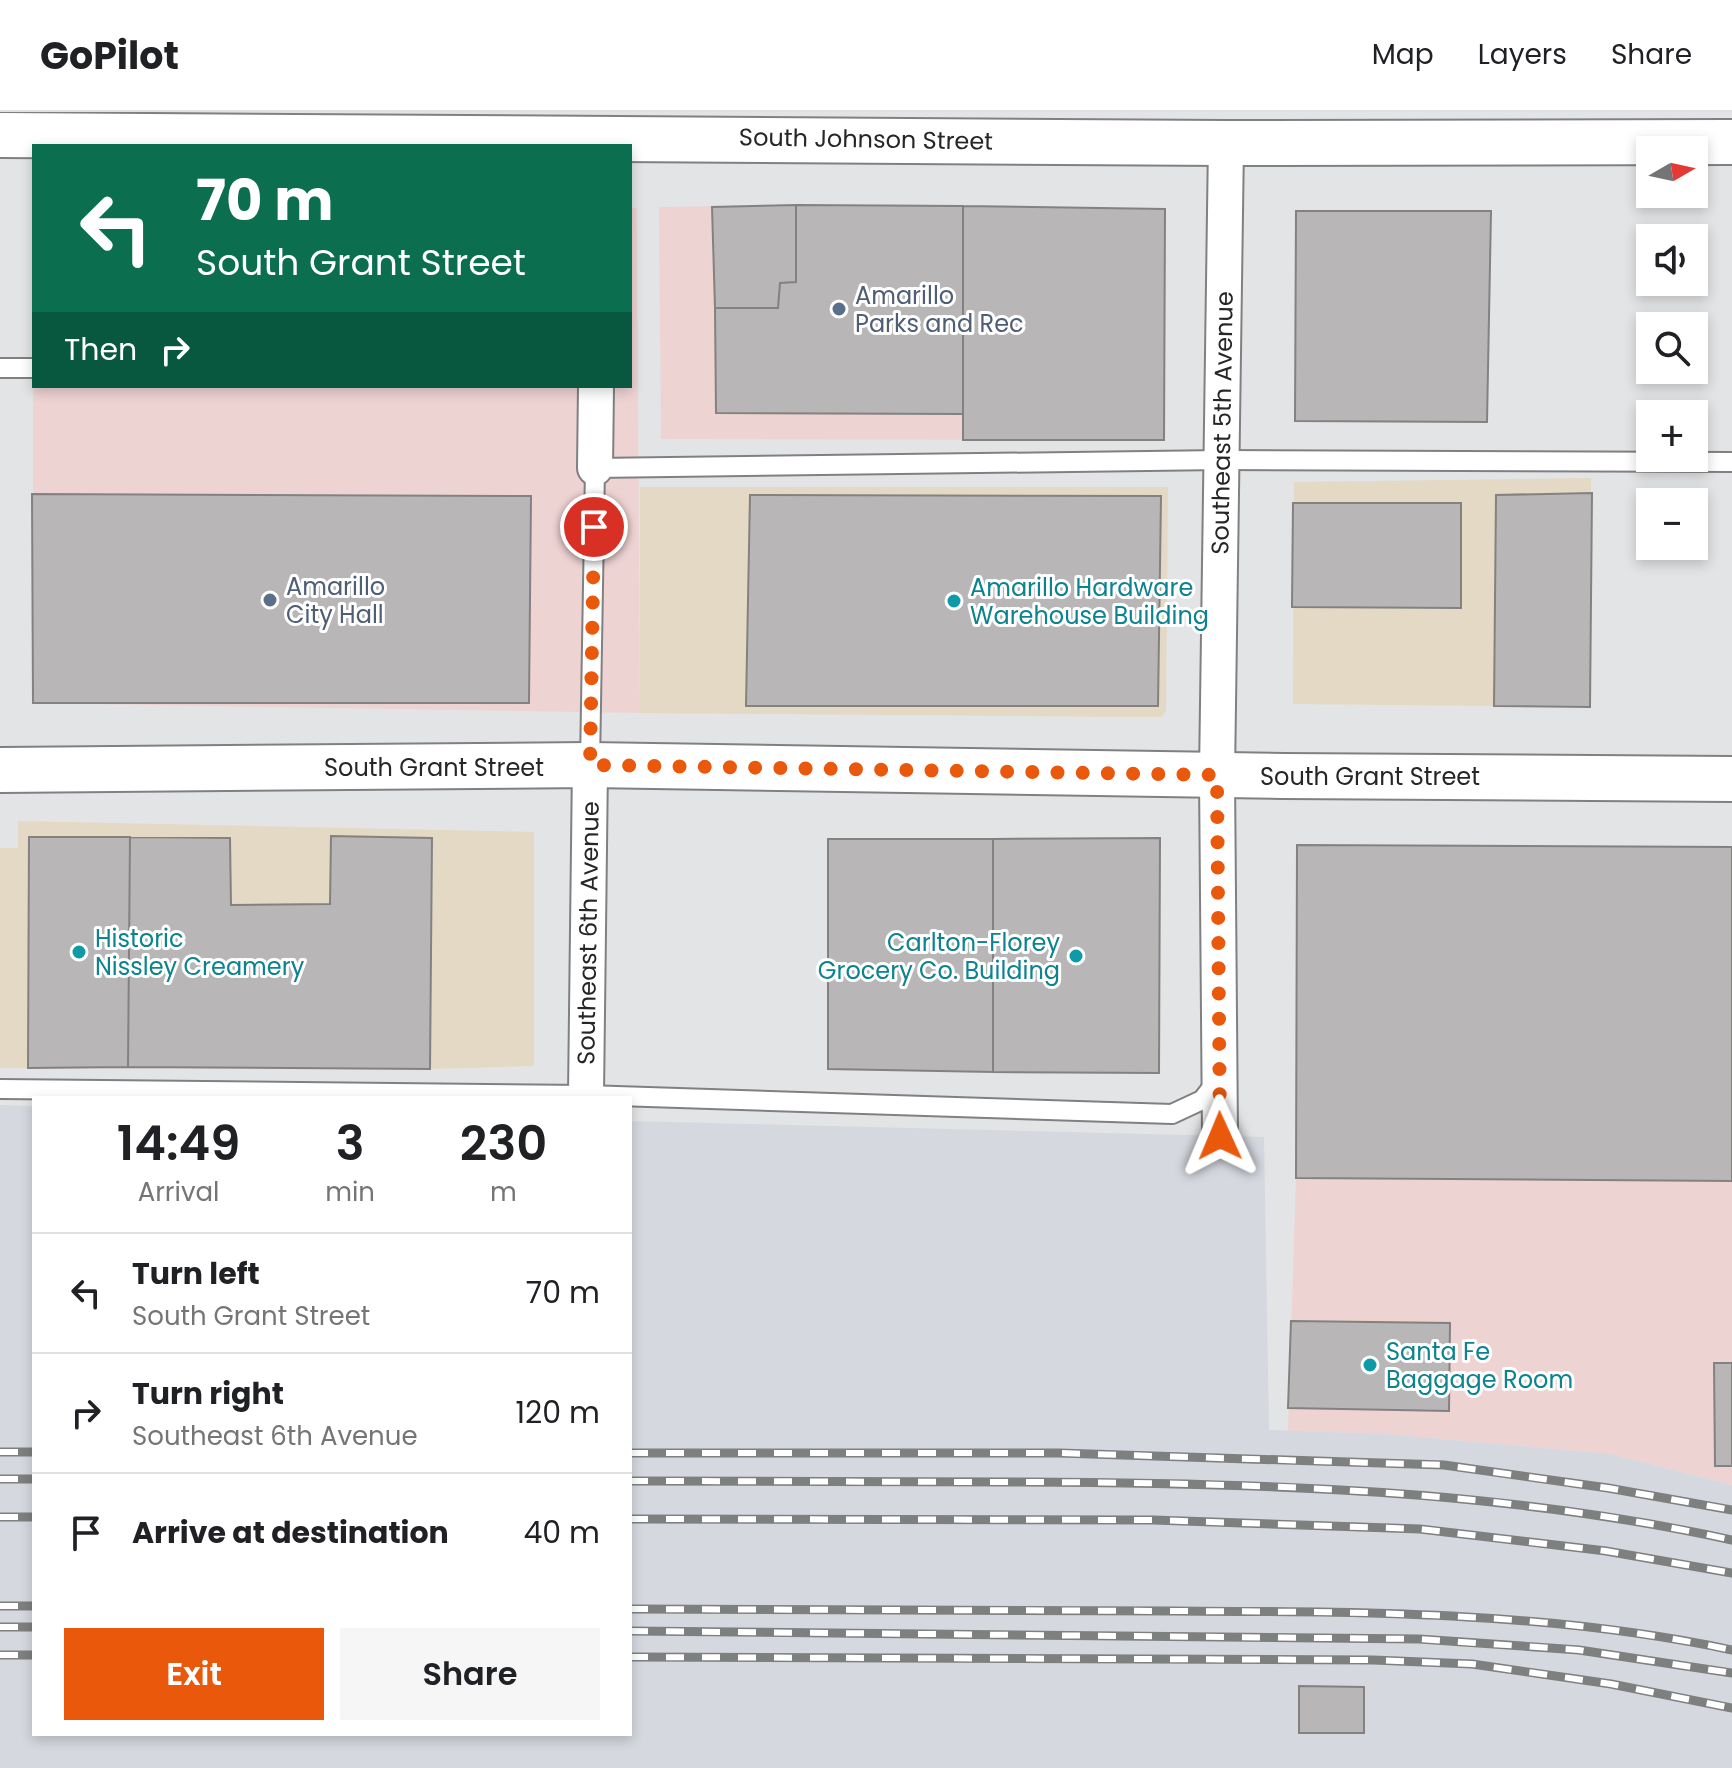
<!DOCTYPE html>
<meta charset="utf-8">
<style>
:root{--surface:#fff;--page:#f6f6f6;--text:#202124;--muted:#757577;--line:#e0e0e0;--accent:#ea580c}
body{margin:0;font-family:Poppins,sans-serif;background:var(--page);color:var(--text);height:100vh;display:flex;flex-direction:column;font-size:30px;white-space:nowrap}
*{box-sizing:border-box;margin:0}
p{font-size:26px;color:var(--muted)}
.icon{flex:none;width:44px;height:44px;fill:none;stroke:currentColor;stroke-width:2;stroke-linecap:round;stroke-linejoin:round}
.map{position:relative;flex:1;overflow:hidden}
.drawer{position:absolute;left:32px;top:984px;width:600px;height:640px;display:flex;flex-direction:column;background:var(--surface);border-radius:0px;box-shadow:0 4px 12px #0003}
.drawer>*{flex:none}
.hud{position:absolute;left:32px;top:32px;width:600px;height:244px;border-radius:0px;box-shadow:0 4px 12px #0003;background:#0b6e4f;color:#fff;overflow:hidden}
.needle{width:52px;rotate:81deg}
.tools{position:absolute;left:1636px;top:24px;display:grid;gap:16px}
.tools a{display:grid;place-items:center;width:72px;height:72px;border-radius:0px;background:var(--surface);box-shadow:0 4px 12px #0003;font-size:40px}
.pin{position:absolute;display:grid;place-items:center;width:68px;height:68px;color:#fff;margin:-34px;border:4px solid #fff;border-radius:50%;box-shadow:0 2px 8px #0007}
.me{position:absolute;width:88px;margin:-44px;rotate:359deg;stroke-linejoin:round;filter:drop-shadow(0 0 6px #0008)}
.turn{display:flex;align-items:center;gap:28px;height:168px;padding:0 32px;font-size:36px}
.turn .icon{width:104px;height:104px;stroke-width:2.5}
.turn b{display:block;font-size:56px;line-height:68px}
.then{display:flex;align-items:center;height:76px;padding:0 32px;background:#0003;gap:16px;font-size:30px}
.eta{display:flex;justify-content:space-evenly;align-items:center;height:136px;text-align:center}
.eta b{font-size:48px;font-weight:600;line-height:56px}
.primary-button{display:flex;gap:16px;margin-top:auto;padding:16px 32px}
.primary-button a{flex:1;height:92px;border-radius:0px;background:var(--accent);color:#fff;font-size:32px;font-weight:600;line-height:92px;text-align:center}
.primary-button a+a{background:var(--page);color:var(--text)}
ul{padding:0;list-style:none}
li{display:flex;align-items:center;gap:24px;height:120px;padding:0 32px;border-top:2px solid var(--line)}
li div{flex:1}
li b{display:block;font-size:30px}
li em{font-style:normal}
header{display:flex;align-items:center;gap:48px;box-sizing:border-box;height:112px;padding:0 40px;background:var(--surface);border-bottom:2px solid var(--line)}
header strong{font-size:38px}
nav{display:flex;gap:44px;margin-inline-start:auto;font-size:28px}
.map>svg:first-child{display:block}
</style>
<header>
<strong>GoPilot</strong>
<nav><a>Map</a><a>Layers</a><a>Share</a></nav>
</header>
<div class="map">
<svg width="1732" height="1656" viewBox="0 0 1732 1656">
<rect width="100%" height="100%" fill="#e3e4e5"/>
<path fill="#eed3d3" d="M33,88l1,186h596v-178h7l3,505 -607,-10z
M796,93l369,4 -1,231 -503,-1 -2,-232z
M1297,733l435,2v638l-122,-31 -223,-20 -99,-3 8,-253z"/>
<path fill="#e3d9c4" d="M1591,366l-1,229 -297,-3 1,-222z
M640,375h528l-2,224 -5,6h-22l-499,-4z
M18,709l516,11v234l-104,3 -430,-1v-220h18z"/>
<path fill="#d6d8e0" d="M0,993l34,1v628h596v-613l634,16 5,293 118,4 223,20 122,31v283h-1732z"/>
<path fill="#b8b6b6" stroke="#838281" stroke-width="2" d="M796,93l167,1v208l-247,-1 -1,-105h63l2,-25 16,-1z
M796,93v77l-16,1 -2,25h-63l-3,-101z
M963,94l202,3 -1,231h-201z
M1296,99h195l-4,211 -192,-1z
M1592,381l-2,214 -96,-1 2,-211z
M32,382l499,2 -2,207h-496z
M750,383l411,1 -3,210h-412z
M1293,391h168v105l-169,-1z
M331,724l101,2 -2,231 -302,-2 2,-230 100,1 1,67 99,-1z
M29,725h101l-2,230 -100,1z
M1160,726l-1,235 -166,-1v-233z
M828,727h165v233l-165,-3z
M1297,733l435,2v334l-436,-3z
M1291,1209l159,2 -1,88 -161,-3z
M1714,1251h18v103h-17z
M1299,1574l65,1v46h-65z"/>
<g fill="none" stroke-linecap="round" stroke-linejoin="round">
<defs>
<path id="service" d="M0,256h34
M590,652l5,-296 627,-8 510,2
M0,977l586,6 586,19 30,-14 15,-19"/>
<path id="minor" d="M595,356l1,-82
M586,983l4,-330
M1220,1024l-3,-361 9,-632"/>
<path id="tertiary" d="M0,658l590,-5 694,11 448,3"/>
<path id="secondary" d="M0,23l1226,8 506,-1"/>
</defs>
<use href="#service" stroke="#808082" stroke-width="22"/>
<use href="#minor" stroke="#808082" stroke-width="38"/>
<use href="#tertiary" stroke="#808082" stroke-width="48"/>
<use href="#secondary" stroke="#808082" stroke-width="48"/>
<use href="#service" stroke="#fff" stroke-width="18"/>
<use href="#minor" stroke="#fff" stroke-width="34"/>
<use href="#tertiary" stroke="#fff" stroke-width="44"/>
<use href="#secondary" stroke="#fff" stroke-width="44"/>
<defs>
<path id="rail" d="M0,1340h34
M630,1341h429l385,12 164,23 124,22
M0,1367h34
M630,1369c131,0 262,1 393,1 237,1 476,7 709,58
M0,1405h34
M630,1407l523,1 267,9 186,22 126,22
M0,1494h34
M630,1497c181,1 362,1 543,2 187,1 375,0 559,39
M0,1515h34
M630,1519l789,8 160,11 153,23
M0,1543h34
M630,1545l743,3 99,4 139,20 121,24"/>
</defs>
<use href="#rail" stroke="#7e7f7f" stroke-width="9"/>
<use href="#rail" stroke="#fff" stroke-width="6" stroke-dasharray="18" stroke-linecap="butt"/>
</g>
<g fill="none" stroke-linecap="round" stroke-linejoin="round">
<path stroke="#ea580c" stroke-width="14" stroke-dasharray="0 25.2" d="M594,415l-4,238 627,10 3,361"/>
</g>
<g fill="#5c6f8a" stroke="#fff" stroke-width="3">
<circle cx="839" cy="197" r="8"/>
<circle cx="270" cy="488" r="8"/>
</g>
<g fill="#0f9aa8" stroke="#fff" stroke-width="3">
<circle cx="954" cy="489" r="8"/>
<circle cx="79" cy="840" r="8"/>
<circle cx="1076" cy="844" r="8"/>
<circle cx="1370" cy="1253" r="8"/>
</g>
<g text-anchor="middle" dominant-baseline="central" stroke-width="6" stroke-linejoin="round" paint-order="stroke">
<g font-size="24" fill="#262626" stroke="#fff">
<text transform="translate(866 27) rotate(1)">South Johnson Street</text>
<text transform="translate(1222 311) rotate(-89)">Southeast 5th Avenue</text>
<text x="434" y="655">South Grant Street</text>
<text x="1370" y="664">South Grant Street</text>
<text transform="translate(588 821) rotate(-89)">Southeast 6th Avenue</text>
</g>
<g font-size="24" fill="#4e5e75" stroke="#fff" text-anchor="start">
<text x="855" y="183">Amarillo<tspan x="855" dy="28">Parks and Rec</tspan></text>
<text x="286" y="474">Amarillo<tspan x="286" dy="28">City Hall</tspan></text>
</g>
<g font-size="24" fill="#0d838f" stroke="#fff" text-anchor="start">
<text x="970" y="475">Amarillo Hardware<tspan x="970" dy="28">Warehouse Building</tspan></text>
<text x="95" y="826">Historic<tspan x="95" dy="28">Nissley Creamery</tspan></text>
<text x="1060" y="830" text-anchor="end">Carlton-Florey<tspan x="1060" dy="28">Grocery Co. Building</tspan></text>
<text x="1386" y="1239">Santa Fe<tspan x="1386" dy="28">Baggage Room</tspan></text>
</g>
</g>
</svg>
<div class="tools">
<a><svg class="needle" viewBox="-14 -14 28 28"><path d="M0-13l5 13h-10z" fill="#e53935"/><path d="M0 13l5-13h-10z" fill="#757577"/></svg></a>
<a><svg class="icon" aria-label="sound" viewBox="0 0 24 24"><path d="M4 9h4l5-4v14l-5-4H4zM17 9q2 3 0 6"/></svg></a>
<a><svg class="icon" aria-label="search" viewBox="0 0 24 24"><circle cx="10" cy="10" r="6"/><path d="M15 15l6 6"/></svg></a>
<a>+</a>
<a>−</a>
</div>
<div class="pin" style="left:594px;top:415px;background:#d93025"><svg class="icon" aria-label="arrive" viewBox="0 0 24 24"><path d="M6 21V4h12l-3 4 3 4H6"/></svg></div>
<svg class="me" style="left:1220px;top:1024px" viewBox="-20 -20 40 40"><path d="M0-17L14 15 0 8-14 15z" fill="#ea580c" stroke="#fff" stroke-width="4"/></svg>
<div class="hud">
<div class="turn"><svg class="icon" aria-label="left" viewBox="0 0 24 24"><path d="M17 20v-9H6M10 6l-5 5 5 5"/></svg><div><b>70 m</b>South Grant Street</div></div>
<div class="then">Then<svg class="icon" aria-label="right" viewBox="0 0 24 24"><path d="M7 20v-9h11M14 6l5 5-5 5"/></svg></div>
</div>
<section class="drawer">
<div class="eta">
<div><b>14:49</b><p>Arrival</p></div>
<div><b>3</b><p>min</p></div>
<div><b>230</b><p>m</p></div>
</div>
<ul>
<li><svg class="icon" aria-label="left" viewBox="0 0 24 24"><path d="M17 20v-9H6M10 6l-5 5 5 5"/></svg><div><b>Turn left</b><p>South Grant Street</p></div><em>70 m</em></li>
<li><svg class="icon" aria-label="right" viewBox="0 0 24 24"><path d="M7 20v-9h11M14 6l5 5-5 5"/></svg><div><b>Turn right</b><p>Southeast 6th Avenue</p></div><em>120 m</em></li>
<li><svg class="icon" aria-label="arrive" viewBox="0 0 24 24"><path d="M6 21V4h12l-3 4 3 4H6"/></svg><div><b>Arrive at destination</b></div><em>40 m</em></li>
</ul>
<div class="primary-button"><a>Exit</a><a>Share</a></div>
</section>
</div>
